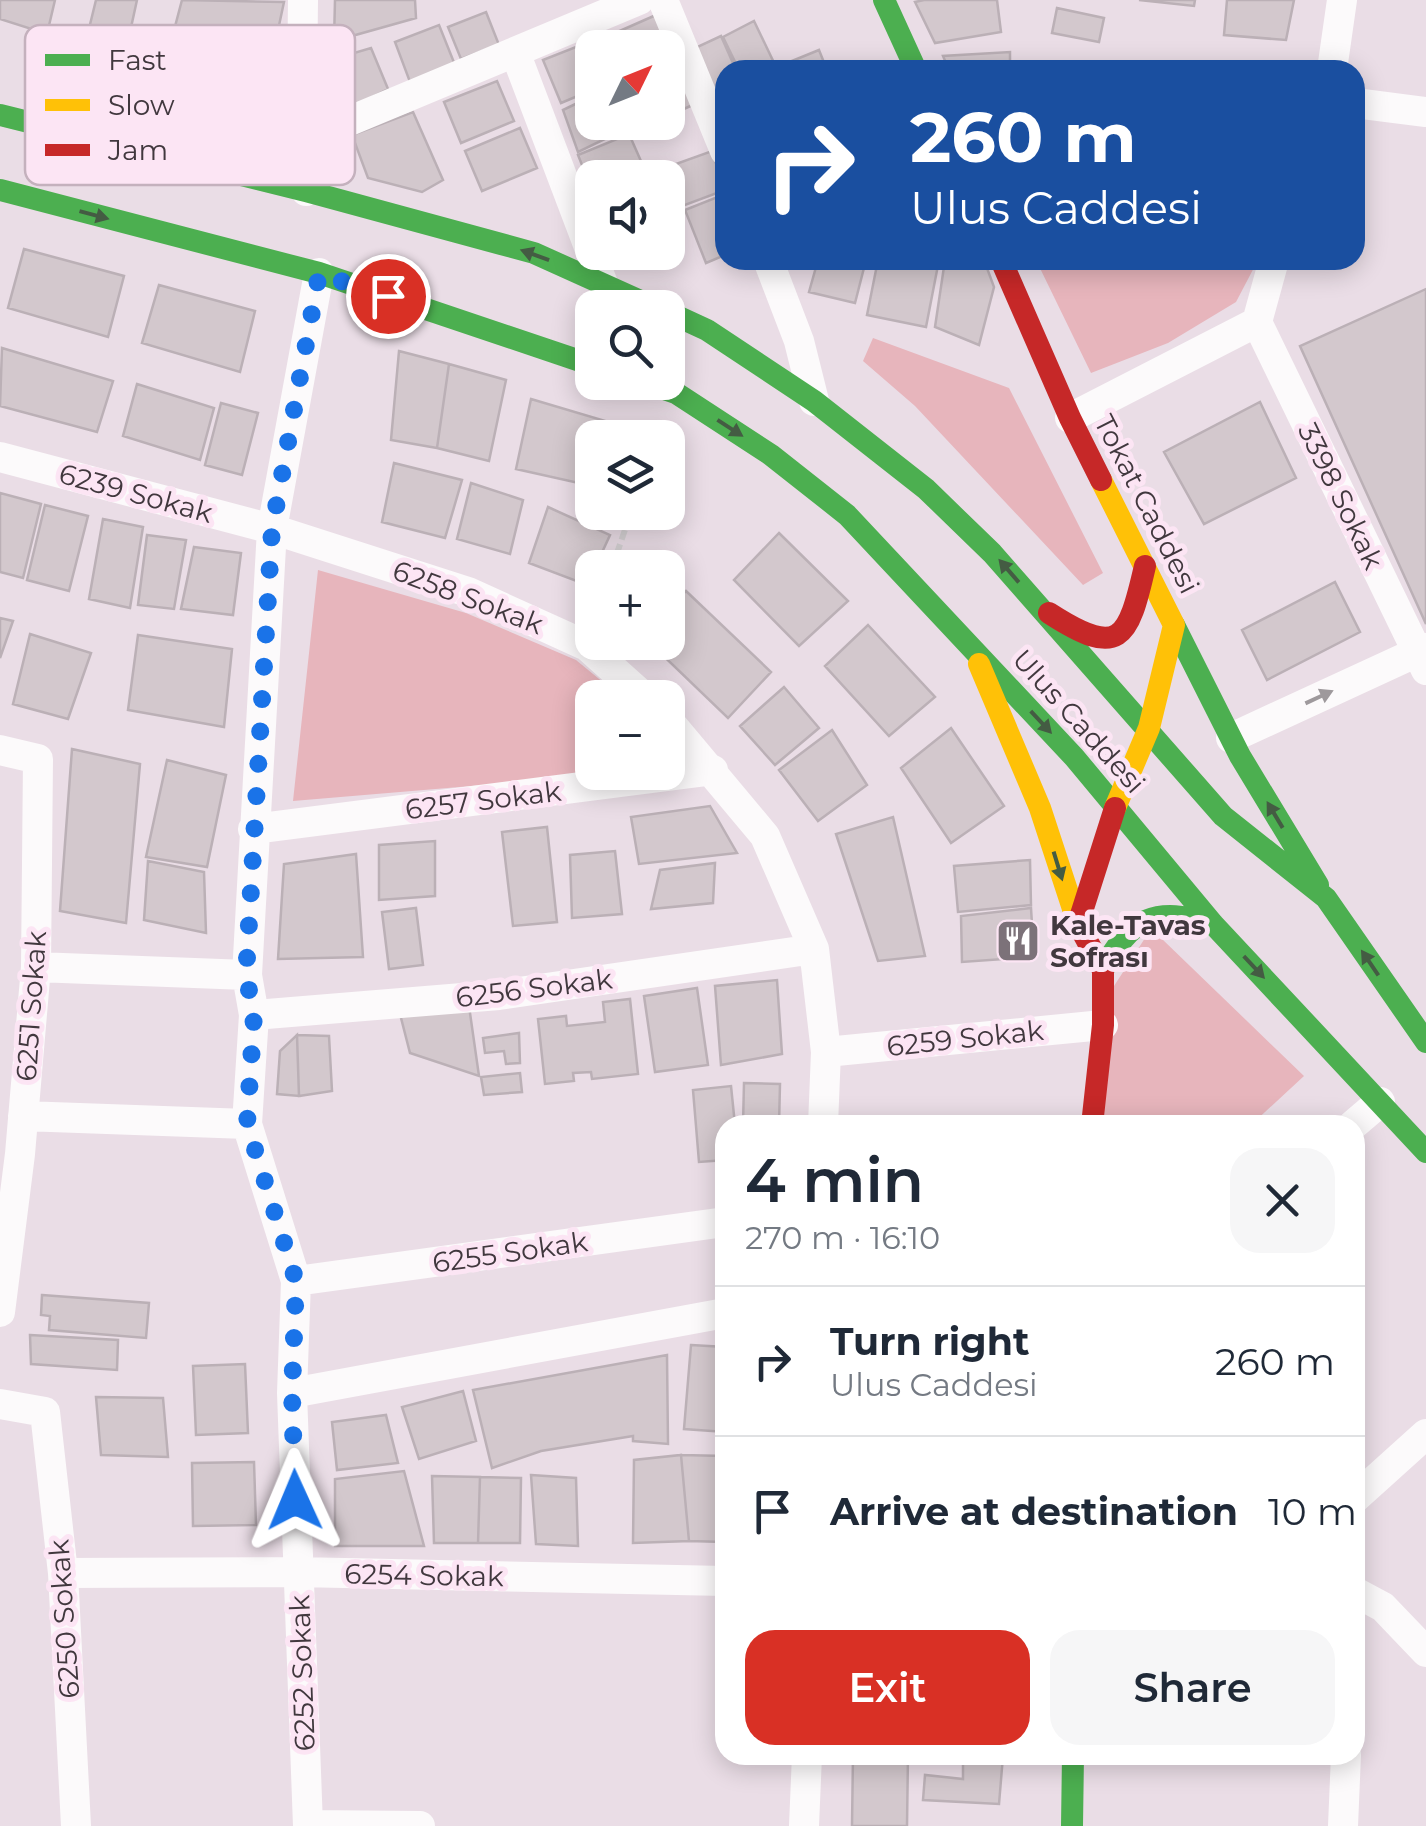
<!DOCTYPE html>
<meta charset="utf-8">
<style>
:root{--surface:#fff;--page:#f6f6f7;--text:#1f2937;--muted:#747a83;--line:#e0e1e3;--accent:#d93025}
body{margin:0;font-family:Montserrat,sans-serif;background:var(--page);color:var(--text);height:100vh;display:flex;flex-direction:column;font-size:38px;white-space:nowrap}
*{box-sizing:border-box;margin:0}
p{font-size:32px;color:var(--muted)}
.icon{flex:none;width:55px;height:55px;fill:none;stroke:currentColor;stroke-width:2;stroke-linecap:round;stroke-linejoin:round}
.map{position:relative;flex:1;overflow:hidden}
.sheet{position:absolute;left:715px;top:1115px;width:650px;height:650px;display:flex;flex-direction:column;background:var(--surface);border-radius:30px;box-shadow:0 5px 25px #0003}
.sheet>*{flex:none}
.guide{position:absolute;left:715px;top:60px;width:650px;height:210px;border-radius:30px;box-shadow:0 5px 25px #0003;background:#1a4fa0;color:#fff;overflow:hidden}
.needle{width:65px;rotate:47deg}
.buttons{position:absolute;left:575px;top:30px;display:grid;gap:20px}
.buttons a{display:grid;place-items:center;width:110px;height:110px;border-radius:20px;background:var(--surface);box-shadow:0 5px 25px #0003;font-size:50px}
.pin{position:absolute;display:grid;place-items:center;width:85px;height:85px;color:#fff;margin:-42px;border:5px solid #fff;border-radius:50%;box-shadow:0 2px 10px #0007}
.me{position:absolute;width:110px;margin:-55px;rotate:359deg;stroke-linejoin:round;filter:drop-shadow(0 0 8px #0008)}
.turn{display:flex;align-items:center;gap:35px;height:210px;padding:0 30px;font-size:45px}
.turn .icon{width:130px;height:130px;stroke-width:2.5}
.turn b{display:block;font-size:70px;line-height:85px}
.round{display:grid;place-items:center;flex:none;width:105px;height:105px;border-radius:30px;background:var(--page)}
.head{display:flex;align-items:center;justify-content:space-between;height:170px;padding:0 30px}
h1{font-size:60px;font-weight:600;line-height:75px}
.action{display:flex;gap:20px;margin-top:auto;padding:20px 30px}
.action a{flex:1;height:115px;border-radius:30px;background:var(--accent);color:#fff;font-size:40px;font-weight:600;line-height:115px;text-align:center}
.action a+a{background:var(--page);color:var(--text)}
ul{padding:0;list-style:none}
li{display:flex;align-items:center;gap:30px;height:150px;padding:0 30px;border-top:2px solid var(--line)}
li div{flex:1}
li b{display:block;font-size:38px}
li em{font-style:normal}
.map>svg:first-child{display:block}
</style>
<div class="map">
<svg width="1426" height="1826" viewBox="0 0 1426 1826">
<rect width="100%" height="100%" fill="#eadde6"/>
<path fill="#e7b5bc" d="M1036,260h222l-22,42 -68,41 -77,30z
M873,338l136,50 94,185 -20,12 -168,-179 -52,-45z
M318,570l148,43 110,47 45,37 -29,1v74l36,1 -335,28z
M1147,935l15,4 142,137 -53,49h-152l15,-139z"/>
<path fill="#d3c8cd" stroke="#bbb0b6" stroke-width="2.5" d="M0,0h55l-8,34 -47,-15z
M96,0h41l-12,55 -40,-10z
M182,0l102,2 -22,103 -100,-29z
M335,0h80l1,18 -82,23z
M924,0h73l4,32 -66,11 -20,-41z
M1139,0h56l-1,6z
M1227,0h67l-8,40 -62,-5z
M1057,8l47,10 -5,24 -47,-9z
M486,12l13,33 -38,14 -13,-32z
M656,15l18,42 -6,3v-12h-58l-4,-11z
M754,21l22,46 -6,3h-31l-16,-33z
M439,25l16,40 -45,17 -15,-40z
M721,36l15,34h-11v21l-9,3 -21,-46z
M591,41l3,7 -2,42 -31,13 -18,-43z
M371,48l17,41 -30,15 -19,-8 -9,-36z
M819,50l8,20h-37l-3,-7z
M1010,52v18h-61l-6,-14z
M674,59l21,45 -27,12v-54z
M1018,62l51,8h-52z
M1118,64l78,5v1h-78z
M497,81l17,40 -53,22 -17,-41z
M592,96v26h36l2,5 -52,25 -15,-42z
M413,112l30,68 -21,12 -54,-14 -16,-43z
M520,128l17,40 -55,23 -17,-40z
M629,134l15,34 -21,10h-31v12l-14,-35z
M712,151l13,39 -48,18 -15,-39z
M725,194v61l-19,8 -21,-53z
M24,249l100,27 -16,61 -100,-29z
M818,260h48l-11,43 -46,-11z
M878,260h61l-13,67 -59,-12z
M945,260h39l10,27 -15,58 -44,-18z
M159,285l96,26 -15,61 -98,-29z
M1426,289v335l-126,-278z
M2,348l111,33 -16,51 -97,-26z
M399,351l50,13 -12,84 -46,-8z
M449,364l57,16 -17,81 -52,-13z
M137,384l77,24 -14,52 -77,-24z
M531,399l98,29 -2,10h-35v48l-76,-17z
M1260,402l36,76 -92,46 -40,-72z
M221,403l37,10 -16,62 -37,-10z
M394,463l68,17 -17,58 -63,-16z
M471,483l52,17 -13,54 -53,-15z
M0,493l41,11 -18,74 -23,-6z
M45,505l43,11 -19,75 -42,-11z
M548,507l62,28 -23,50 -58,-22z
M103,519l40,8 -13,81 -41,-9z
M779,533l69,68 -49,45 -65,-66z
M147,535l39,5 -12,69 -36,-4z
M194,547l47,6 -8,62 -52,-6z
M1335,582l25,50 -93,48 -25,-50z
M686,591l85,81 -43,46 -79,-76h19v-32z
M0,618l13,3 -13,37z
M868,625l67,72 -46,39 -64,-70z
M30,634l61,19 -23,66 -55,-15z
M138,635l94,14 -8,78 -96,-17z
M784,687l35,41 -44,37 -35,-39z
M951,728l53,78 -53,37 -50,-75z
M832,730l35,55 -49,36 -39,-51z
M72,749l68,15 -14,159 -66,-12z
M167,760l59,15 -19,92 -61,-10z
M710,806l27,47 -98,11 -8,-47z
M893,817l32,139 -47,5 -42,-127z
M547,827l10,95 -44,4 -11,-94z
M435,841v55l-56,4v-55z
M615,851l7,63 -50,4 -2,-63z
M356,854l7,103 -85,2 6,-95z
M1030,860l1,45 -73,7 -4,-46z
M148,861l56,11 2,61 -62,-13z
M715,863l-2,40 -62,6 9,-39z
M416,908l7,57 -34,4 -7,-57z
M1031,908l3,49 -72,5 -1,-46z
M777,980l5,74 -61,11 -6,-79z
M697,988l11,77 -53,7 -11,-76z
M630,999l8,75 -46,5 -1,-7 -18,1 1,8 -29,3 -7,-65 28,-3 1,10 38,-4 -2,-20z
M469,1006l10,70 -69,-23 -10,-39z
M519,1033l1,30 -14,1 -2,-13 -19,2 -2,-15z
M297,1035l32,1 3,55 -33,5z
M297,1035l2,61 -22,-2 3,-43z
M520,1073l2,19 -38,3 -3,-18z
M744,1083l36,1 -1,41h-36z
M731,1086l4,39h-10v35l-26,2 -6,-72z
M868,1117h69l-1,8h-68z
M42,1295l107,8 -3,35 -97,-8 1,-14 -9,-1z
M30,1335l88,5 -1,30 -86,-6z
M691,1345l34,2v85l-41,-3z
M667,1355l1,89 -35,-3v-5l-92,15 -49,17 -19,-78z
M245,1364l3,69 -52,2 -3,-69z
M463,1391l13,50 -57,18 -17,-52z
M96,1397l67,1 5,59 -67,-2z
M386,1415l12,48 -61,7 -5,-48z
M681,1455l44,1v86l-36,-1z
M681,1455l8,86 -56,2 1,-83z
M254,1462l2,63 -63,1 -1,-63z
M404,1471l20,75h-89v-67z
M531,1475l45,3 2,68 -42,-2z
M432,1476l48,1 -2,66h-44z
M480,1477l41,1 -1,65h-42z
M853,1755h55l-1,71h-55z
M963,1755l40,1 -4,48 -76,-4 2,-25 38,4z"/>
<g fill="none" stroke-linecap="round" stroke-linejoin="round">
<path stroke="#d5d1d3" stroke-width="6" stroke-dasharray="10 5" stroke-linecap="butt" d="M612,568l19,-56"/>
<path stroke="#fcfafb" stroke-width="30" d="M303,0l-1,88 4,103
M663,0l62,151
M515,52l88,232
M1332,70l10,-70
M1355,103l71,9
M304,140l335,-140
M768,260l31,81 15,60
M1257,322l169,348
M1070,418l187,-96 17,-62
M0,457l272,72 196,63 119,54 58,52
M668,720l97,116 49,113 12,103 -3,73
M1231,738l195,-90
M0,750l38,9 -2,208 -16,187 -20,158
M253,829l460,-59
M36,967l211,8
M254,1015l245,-20 315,-46
M826,1052l277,-27
M23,1116l224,8
M1353,1125l27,-23
M296,1281l429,-59
M292,1393l433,-80
M0,1404l45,8 18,161 13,253
M1355,1498l71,-64
M63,1573l234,-1 428,9
M1355,1592l28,15 43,45
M308,1825l112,1
M308,1826l-16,-433 4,-112 -49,-157 7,-109 -7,-40 25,-446 47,-256
M804,1826l3,-71
M1343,1826l3,-71"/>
<path stroke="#4caf50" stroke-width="22" d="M884,0l32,70
M0,115l306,76 228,62 122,55
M0,190l319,83 273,92
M668,312l39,18 107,71 112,88 66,64 231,263 103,82 100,144
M644,382l32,11 95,62 76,60 227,242 139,167 213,228
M1174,625l66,131 78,129
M1103,970c28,-53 52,-64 110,-46
M1072,1826l1,-71"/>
<path stroke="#ffc107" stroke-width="22" d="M1101,480l73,145 -25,103 -34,80
M979,664l61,144 38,116"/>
<path stroke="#c62828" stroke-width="22" d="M1001,260l69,158 31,62
M1049,613c71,46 79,27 96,-47
M1092,1125l11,-100v-55l-25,-46 37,-116"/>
</g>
<defs><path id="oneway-solid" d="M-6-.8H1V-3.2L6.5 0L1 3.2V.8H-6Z" transform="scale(2.5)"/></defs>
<g fill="#445c43">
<use href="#oneway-solid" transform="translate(94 215) rotate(15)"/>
<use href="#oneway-solid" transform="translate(535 255) rotate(-160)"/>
<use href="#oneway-solid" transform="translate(730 428) rotate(33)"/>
<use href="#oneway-solid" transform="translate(1009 571) rotate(-131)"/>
<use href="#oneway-solid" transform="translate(1041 722) rotate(47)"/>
<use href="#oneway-solid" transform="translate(1275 815) rotate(-121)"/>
<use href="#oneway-solid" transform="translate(1058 866) rotate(73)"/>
<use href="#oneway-solid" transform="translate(1370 963) rotate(-124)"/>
<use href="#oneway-solid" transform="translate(1254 967) rotate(47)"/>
</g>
<use fill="#9e999c" href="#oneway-solid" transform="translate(1319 697) rotate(-25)"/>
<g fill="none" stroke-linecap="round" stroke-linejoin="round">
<path stroke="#1a73e8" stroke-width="18" stroke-dasharray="0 32.4" d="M295,1500l-3,-107 4,-112 -49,-157 7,-109 -8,-40 26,-446 47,-255 69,22"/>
</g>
<defs>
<symbol id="restaurant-square" viewBox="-11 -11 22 22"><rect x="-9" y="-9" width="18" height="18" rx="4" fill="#7c7279" stroke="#fce5f4"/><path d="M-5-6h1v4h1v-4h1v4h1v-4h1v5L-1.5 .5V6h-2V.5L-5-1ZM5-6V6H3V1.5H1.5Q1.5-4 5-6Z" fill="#fff"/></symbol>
</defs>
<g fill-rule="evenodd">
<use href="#restaurant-square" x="993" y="916" width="50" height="50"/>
</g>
<g text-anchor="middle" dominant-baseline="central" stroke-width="10" stroke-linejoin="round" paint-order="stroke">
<g font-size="28" fill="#41383e" stroke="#fce5f4">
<text transform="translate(136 493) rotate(15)">6239 Sokak</text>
<text transform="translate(1341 496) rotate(64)">3398 Sokak</text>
<text transform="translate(1147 504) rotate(63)">Tokat Caddesi</text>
<text transform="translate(468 597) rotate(21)">6258 Sokak</text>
<text transform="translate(1079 721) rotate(48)">Ulus Caddesi</text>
<text transform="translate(483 800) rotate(-7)">6257 Sokak</text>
<text transform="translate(534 988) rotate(-7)">6256 Sokak</text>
<text transform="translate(31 1006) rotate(-86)">6251 Sokak</text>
<text transform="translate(965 1038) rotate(-6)">6259 Sokak</text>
<text transform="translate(510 1252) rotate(-8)">6255 Sokak</text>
<text transform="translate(424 1575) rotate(1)">6254 Sokak</text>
<text transform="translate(64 1619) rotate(-94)">6250 Sokak</text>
<text transform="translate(302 1673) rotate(-92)">6252 Sokak</text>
</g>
<g font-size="28" font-weight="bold" fill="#41383e" stroke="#fce5f4" text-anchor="start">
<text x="1050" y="925">Kale-Tavas<tspan x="1050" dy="32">Sofrası</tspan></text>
</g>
</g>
<rect x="25" y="25" width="330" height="160" rx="15" fill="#fce5f4" stroke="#c4b1bd" stroke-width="2.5"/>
<rect x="45" y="54" width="45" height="12" fill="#4caf50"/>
<rect x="45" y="99" width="45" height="12" fill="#ffc107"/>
<rect x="45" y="144" width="45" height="12" fill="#c62828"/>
<g font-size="28" fill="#41383e">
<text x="108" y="70">Fast</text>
<text x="108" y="115">Slow</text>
<text x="108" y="160">Jam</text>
</g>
</svg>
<div class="buttons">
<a><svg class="needle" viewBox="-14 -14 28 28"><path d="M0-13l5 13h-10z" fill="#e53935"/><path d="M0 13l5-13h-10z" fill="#747a83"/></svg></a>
<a><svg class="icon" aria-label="sound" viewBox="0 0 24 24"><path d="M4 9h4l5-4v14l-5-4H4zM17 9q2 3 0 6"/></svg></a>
<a><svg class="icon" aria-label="search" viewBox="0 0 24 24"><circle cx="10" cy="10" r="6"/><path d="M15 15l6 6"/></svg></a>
<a><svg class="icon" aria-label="layers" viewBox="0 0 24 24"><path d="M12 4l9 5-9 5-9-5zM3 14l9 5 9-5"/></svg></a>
<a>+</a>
<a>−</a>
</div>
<div class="pin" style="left:388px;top:296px;background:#d93025"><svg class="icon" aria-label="arrive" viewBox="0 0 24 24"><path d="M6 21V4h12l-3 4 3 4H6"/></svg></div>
<svg class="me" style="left:295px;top:1500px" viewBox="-20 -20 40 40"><path d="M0-17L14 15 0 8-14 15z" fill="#1a73e8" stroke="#fff" stroke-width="4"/></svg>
<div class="guide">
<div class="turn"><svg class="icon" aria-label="right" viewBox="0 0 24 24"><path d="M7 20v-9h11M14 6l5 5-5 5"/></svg><div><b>260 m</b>Ulus Caddesi</div></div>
</div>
<section class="sheet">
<div class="head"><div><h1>4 min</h1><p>270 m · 16:10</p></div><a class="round"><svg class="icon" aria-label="close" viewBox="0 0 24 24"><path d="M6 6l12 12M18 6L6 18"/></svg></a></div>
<ul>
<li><svg class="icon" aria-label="right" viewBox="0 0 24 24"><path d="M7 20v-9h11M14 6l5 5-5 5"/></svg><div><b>Turn right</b><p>Ulus Caddesi</p></div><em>260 m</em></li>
<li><svg class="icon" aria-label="arrive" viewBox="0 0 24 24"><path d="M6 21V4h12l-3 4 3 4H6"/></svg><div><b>Arrive at destination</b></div><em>10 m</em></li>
</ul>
<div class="action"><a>Exit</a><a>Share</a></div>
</section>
</div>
